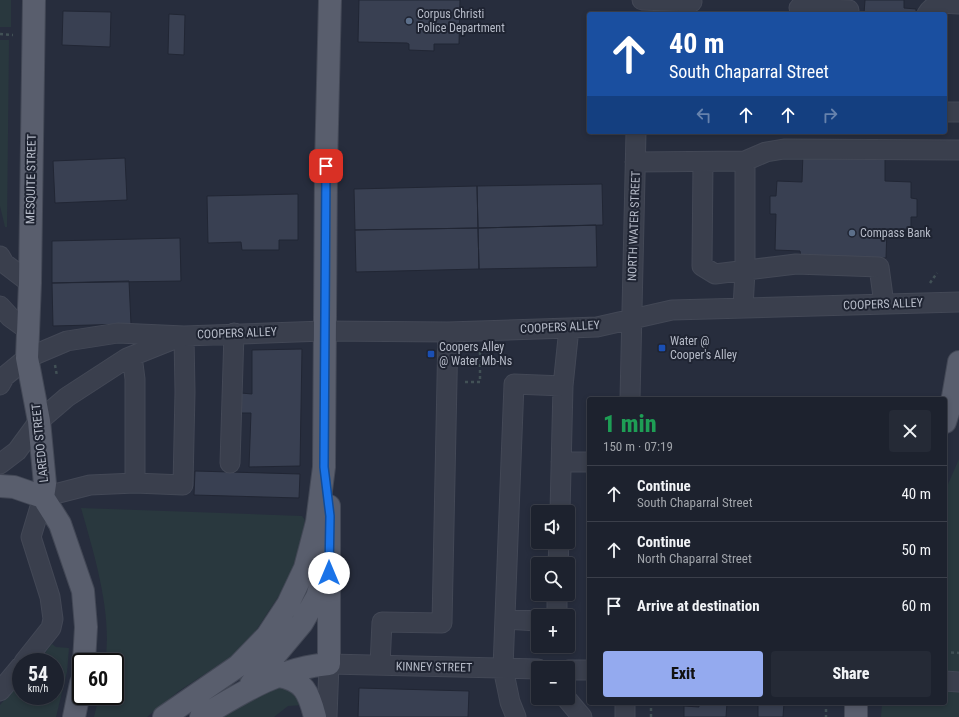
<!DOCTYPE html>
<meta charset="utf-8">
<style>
:root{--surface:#1d222e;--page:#252a36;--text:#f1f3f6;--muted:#a0a4aa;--line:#3b3f4a;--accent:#94aaef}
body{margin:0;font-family:"Roboto Condensed",sans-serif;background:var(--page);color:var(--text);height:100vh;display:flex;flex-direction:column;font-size:15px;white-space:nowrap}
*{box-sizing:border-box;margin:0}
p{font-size:13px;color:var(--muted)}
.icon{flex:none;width:22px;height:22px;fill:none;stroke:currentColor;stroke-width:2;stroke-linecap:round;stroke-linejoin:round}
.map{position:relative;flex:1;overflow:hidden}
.side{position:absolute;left:587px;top:397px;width:360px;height:308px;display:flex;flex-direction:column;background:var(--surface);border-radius:4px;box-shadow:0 2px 6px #0003,0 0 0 1px var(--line)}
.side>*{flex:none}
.top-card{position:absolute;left:587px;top:12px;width:360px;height:122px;border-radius:4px;box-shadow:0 2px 6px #0003,0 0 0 1px var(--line);background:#1a4fa0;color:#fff;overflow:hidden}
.buttons{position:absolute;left:531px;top:505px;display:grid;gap:8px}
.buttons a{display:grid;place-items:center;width:44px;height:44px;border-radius:4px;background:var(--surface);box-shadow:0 2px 6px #0003,0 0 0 1px var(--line);font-size:20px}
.speed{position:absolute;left:12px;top:653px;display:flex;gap:8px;font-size:20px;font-weight:700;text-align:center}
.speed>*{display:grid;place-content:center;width:52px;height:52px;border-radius:50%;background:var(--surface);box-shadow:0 2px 6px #0003,0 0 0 1px var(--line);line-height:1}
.speed small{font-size:10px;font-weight:400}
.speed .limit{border:2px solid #111;border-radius:6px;background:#fff;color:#111}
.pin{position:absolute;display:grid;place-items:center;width:34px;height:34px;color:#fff;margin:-17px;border-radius:8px;box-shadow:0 2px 6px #0006}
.me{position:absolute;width:44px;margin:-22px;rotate:0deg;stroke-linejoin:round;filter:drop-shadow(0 0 3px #0008)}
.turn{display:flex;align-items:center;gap:14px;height:84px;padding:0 16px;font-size:18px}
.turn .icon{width:52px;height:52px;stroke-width:2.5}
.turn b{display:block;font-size:28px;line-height:34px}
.lanes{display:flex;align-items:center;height:38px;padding:0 16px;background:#0003;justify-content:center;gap:20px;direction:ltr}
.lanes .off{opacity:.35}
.round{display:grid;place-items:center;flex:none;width:42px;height:42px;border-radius:4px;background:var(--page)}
.headline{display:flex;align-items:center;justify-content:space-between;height:68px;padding:0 16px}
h1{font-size:24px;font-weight:800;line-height:30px;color:#1e9e55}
.cta{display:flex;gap:8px;margin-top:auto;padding:8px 16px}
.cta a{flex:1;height:46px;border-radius:4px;background:var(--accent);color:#111;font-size:16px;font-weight:800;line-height:46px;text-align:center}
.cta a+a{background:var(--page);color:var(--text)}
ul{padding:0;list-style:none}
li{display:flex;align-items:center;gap:12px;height:56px;padding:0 16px;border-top:1px solid var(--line)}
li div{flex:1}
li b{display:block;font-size:15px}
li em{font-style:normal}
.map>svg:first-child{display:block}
</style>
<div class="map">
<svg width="959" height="717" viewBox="0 0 959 717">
<rect width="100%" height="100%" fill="#272d3d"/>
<path fill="#29383e" d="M0,0h11v27h-11z
M0,40h9l-2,187h-2l-5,-21z
M959,459v258h-78l1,-14h63v-212z
M81,508l221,8 3,4 -7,34 -12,31 -33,50 -19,20 -55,36 -32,26h-53l5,-21h16v-34h-10c8,-48 -11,-108 -24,-154z
M52,644l4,3 13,1 -2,24 -11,45h-56v-12l21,-24v15h34v-34h-18z
M286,685l18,20 -16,1 -14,11h-59l56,-31z"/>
<path fill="#394052" stroke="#212634" d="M359,0h101l-1,44h-25v7l-25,-1v-6l-2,-1 -49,-1z
M865,0h39v8l12,1v5h-52z
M63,11l48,1 -1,35 -48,-2z
M169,14l16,1 -1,40 -16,-1z
M803,153l82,2v26l26,1v16l6,1v18h-6v12h-24l-1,29 -85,-1 -1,-6 -25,-1 1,-36h-6v-18h6l1,-15 25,1z
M125,158l2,42 -72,3 -2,-42z
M602,184l1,41 -125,3 -1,-42z
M477,186l1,42 -123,2 -1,-41z
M298,194v46h-19v10h-37l-1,-8 -33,1 -1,-47z
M596,225l1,42 -118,2 -1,-41z
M478,228l1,41 -123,3 -1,-42z
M180,238l1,43 -129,2v-42z
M129,281l2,43 -78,2 -1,-43z
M302,349l-2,117 -51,1 2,-54h-10v-20l11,1v-44z
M195,471l105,3 -1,24 -105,-3z
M359,688l110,3 -1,26h-110z
M699,703h28l-1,14h-42v-11l15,1z
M758,703h26l-1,14h-25z"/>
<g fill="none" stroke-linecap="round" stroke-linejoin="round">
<defs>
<path id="minor" d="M642,0l50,2
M799,8l50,2
M927,14c7,-12 20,-11 32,-10
M945,112h14
M635,162l110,-1 21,-9 18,-3 175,1
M703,162l-1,104 13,8 81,-10 83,3 5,37
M0,256l4,7 26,20
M0,306l10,11 18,13
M743,308l2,-37v-110
M132,356l3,23v104
M0,385l5,-9 22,-18 40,-17 51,-8 66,3 140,-5 124,1 121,-4 28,-1 75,-17 287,-8
M630,399l6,-267
M561,462h28
M230,463l4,-130
M0,464l17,-13 22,-30 28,-24 60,-39 50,-20
M560,512l3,-126 6,-58
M558,564l1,-22
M557,616v-22
M505,619l33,2
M24,662l27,-34 2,-9 -3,-22 -19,-60 12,-40 47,-12 45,-2 48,2 2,-93 -1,-56
M380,665l2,-43 60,1 6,-291
M568,670h21
M945,681l14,1
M0,691l21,-25
M566,698l16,19
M327,717l2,-53 209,5
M516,717l-6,-15 -7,-34 11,-284 49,2
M625,717v-14"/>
<path id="major" d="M34,0l-4,283 -3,75 12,63 6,63 -2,13 17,27 23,67 3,36 -2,35
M945,422l8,-25 6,-35
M0,486l14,1 29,10
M278,676c26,4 31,17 37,41
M251,684l51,-61 15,-26 7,-23
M74,717l7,-34
M164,717l74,-51 29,-30 21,-32 17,-36 12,-46 7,-55 2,-301 4,-166
M201,717c40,-24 81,-50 128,-53v-158
M856,717v-14"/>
</defs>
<use href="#minor" stroke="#434856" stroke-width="21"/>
<use href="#major" stroke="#434856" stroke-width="24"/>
<path stroke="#425156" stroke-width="2.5" stroke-dasharray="3 3" stroke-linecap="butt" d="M0,34l13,1
M930,283l7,-10
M55,365l2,11
M465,382h15v-30
M945,652l14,1
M826,703v14
M651,717v-14"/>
<use href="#minor" stroke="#3a3f4d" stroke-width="19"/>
<use href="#major" stroke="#595e6d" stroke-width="22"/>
</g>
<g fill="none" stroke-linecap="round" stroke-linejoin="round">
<defs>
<path id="route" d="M326,166l-2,301 6,49 -1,57"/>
</defs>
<use href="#route" stroke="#114b97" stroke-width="10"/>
<use href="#route" stroke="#1a73e8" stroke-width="7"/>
</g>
<g fill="#5c6f8a" stroke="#1f2432" stroke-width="1.5">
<circle cx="409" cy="21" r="4"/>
<circle cx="852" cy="233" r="4"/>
</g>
<g fill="#1a4fb4" stroke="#1f2432" stroke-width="1.5">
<rect x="658" y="344" width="8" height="8" rx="2"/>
<rect x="427" y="350" width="8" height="8" rx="2"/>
</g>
<g text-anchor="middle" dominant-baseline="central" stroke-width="4" stroke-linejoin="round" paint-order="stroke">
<g font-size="12" fill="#b6bbc8" stroke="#1f2432" text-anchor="start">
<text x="417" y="14">Corpus Christi<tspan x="417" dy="14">Police Department</tspan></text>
<text x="860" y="233">Compass Bank</text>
<text x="670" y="341">Water @<tspan x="670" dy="14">Cooper's Alley</tspan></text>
<text x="439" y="347">Coopers Alley<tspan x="439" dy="14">@ Water Mb-Ns</tspan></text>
</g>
<g font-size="12" fill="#b6bbc8" stroke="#1f2432">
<text transform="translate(31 179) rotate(-89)">MESQUITE STREET</text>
<text transform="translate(634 226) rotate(-88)">NORTH WATER STREET</text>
<text transform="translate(883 304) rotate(-2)">COOPERS ALLEY</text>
<text transform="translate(560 327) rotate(-3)">COOPERS ALLEY</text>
<text transform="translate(237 333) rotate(-2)">COOPERS ALLEY</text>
<text transform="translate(40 443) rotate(-96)">LAREDO STREET</text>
<text transform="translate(434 667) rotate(1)">KINNEY STREET</text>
</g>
</g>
</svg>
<div class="buttons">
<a><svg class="icon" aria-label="sound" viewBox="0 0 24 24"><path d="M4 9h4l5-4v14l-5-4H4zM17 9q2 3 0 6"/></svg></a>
<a><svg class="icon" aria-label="search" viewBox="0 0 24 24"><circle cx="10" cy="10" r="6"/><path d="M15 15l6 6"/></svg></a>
<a>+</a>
<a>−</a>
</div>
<div class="speed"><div>54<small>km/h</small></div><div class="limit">60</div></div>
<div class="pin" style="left:326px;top:166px;background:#d93025"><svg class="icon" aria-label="arrive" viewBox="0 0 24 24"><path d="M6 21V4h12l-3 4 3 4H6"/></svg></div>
<svg class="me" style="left:329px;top:573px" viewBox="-20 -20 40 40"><circle r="19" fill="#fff"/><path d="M0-13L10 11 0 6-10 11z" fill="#1a73e8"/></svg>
<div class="top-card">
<div class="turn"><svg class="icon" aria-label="ahead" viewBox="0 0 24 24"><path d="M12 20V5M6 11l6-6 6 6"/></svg><div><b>40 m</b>South Chaparral Street</div></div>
<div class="lanes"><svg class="icon off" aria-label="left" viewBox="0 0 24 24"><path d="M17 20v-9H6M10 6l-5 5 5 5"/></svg><svg class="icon" aria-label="ahead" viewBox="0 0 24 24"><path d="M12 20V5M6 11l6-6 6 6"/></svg><svg class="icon" aria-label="ahead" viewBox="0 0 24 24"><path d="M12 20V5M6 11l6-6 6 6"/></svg><svg class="icon off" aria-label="right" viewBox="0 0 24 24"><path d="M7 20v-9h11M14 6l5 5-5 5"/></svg></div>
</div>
<section class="side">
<div class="headline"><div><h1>1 min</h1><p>150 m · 07:19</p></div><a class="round"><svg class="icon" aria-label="close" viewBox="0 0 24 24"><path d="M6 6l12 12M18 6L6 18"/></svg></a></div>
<ul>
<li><svg class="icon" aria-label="ahead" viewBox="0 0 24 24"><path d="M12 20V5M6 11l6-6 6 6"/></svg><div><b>Continue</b><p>South Chaparral Street</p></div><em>40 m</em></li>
<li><svg class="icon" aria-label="ahead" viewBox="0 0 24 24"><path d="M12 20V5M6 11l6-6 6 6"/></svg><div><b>Continue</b><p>North Chaparral Street</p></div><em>50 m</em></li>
<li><svg class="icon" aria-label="arrive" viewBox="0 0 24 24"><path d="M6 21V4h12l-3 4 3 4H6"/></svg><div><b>Arrive at destination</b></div><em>60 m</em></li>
</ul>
<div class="cta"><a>Exit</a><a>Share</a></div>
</section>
</div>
